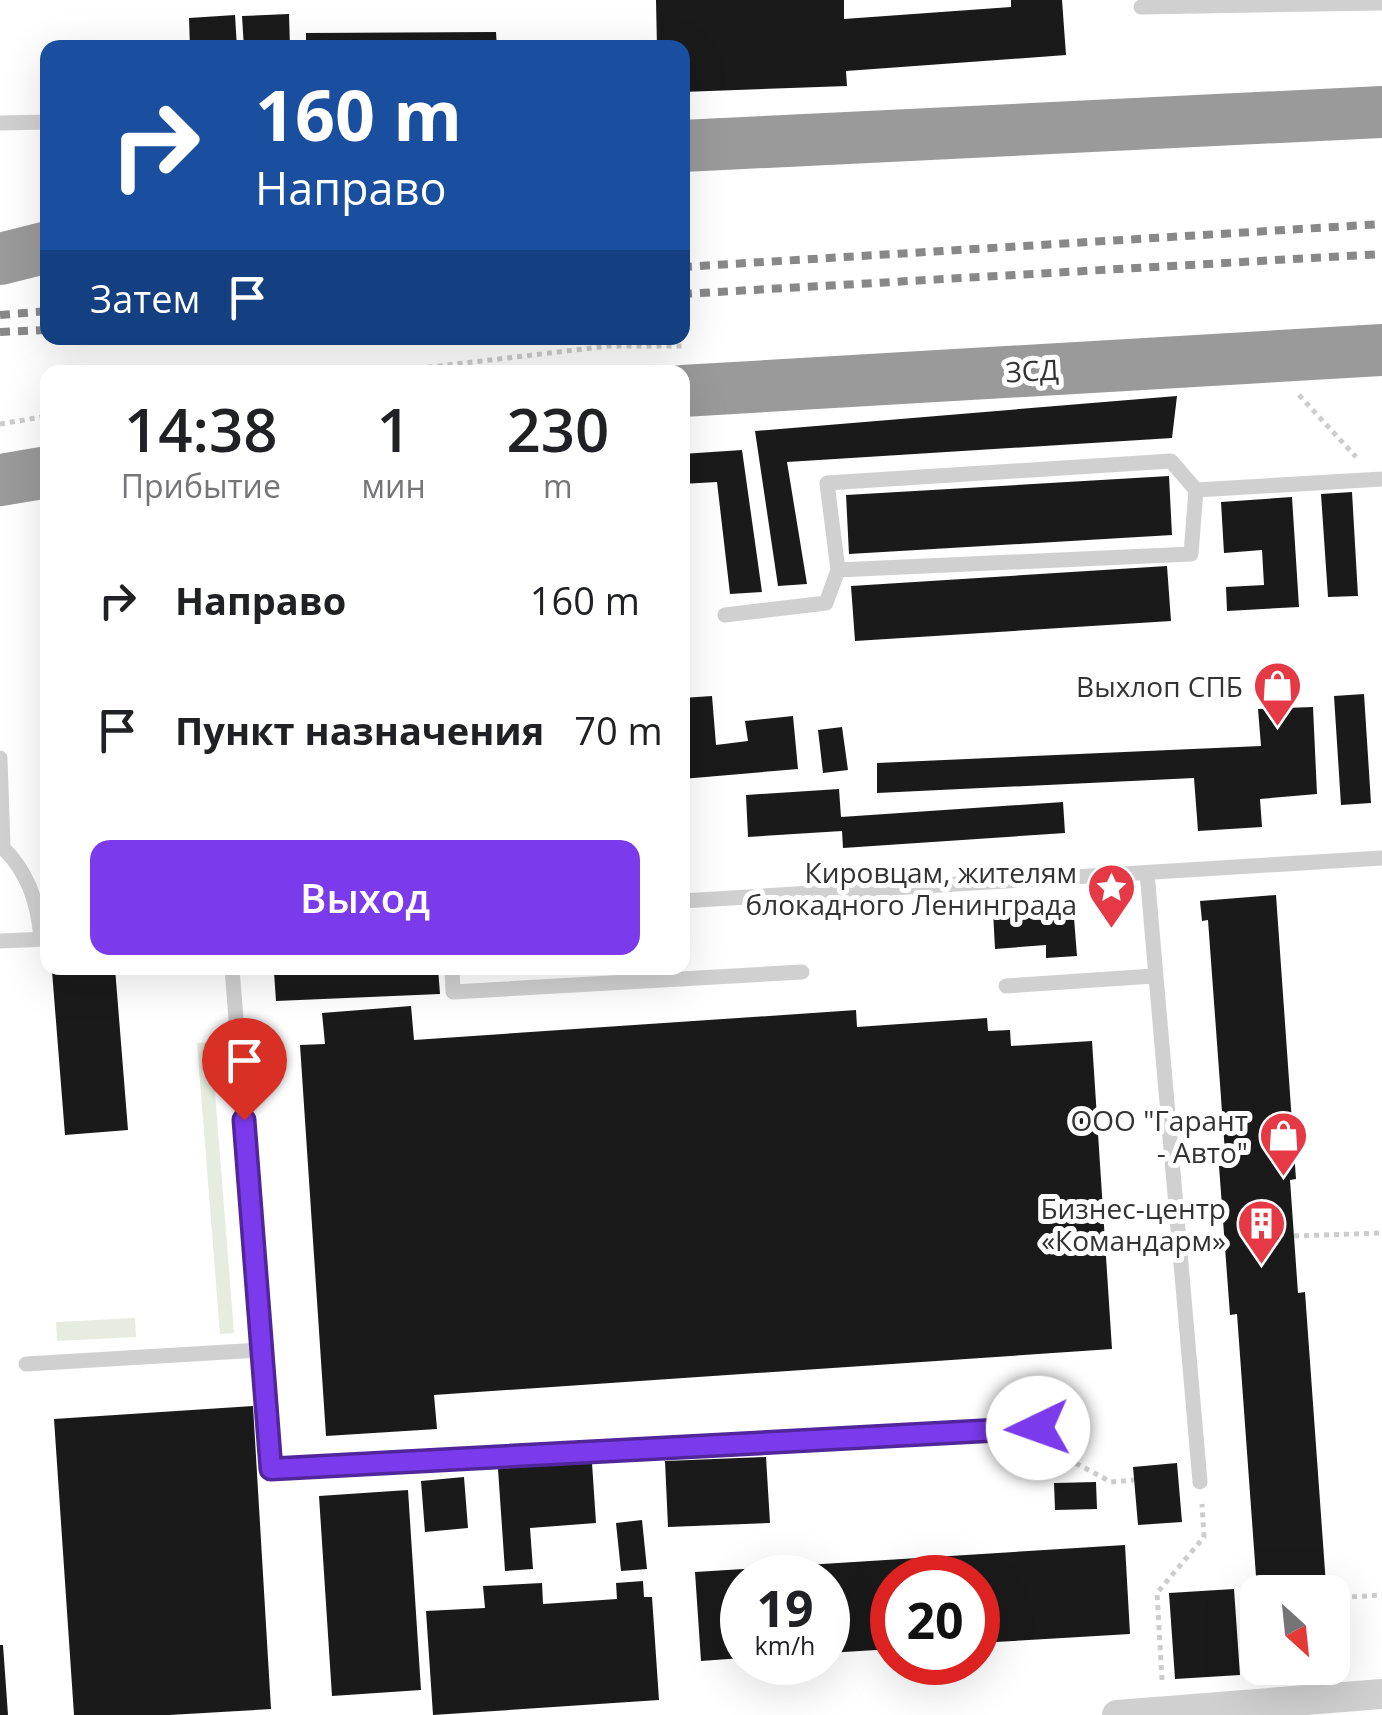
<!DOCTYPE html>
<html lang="ru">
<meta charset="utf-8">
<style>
:root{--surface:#fff;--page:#f2f2f2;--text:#202124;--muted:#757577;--accent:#7c3aed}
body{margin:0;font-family:"Open Sans",sans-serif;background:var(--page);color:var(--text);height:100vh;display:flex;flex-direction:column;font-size:38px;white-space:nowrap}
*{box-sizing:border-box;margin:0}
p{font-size:32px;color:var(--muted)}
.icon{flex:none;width:55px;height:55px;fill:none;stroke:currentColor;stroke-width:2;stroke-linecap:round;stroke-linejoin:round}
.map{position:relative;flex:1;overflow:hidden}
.sheet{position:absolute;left:40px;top:365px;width:650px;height:610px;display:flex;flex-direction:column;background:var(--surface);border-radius:20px;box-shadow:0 10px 40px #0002}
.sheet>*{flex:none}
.banner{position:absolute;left:40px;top:40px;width:650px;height:305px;border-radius:20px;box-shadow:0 10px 40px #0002;background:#1a4fa0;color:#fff;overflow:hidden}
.needle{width:65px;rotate:153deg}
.buttons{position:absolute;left:1240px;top:1575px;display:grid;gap:20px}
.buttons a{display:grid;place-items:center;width:110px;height:110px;border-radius:20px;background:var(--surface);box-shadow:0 10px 40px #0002;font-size:50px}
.speed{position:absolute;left:720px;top:1555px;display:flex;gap:20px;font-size:50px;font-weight:700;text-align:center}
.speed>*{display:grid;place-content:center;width:130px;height:130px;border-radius:50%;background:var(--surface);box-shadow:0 10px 40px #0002;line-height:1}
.speed small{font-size:25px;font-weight:400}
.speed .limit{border:15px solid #d22;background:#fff;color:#111}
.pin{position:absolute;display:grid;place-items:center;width:85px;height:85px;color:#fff;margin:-102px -42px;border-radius:50% 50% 50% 0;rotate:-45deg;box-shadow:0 0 10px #0007}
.pin .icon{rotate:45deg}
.me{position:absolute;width:110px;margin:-55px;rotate:267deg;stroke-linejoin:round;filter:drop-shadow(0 0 8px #0008)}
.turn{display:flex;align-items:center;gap:35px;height:210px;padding:0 50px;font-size:45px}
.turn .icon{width:130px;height:130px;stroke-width:2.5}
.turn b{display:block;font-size:70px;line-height:85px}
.then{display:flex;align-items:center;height:95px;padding:0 50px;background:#0003;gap:20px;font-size:38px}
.eta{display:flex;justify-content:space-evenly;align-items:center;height:170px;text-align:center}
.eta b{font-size:60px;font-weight:600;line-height:70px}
.cta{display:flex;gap:20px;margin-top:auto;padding:20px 50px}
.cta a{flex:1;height:115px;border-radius:20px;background:var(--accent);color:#fff;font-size:40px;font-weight:600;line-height:115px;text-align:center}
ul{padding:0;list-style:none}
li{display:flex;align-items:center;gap:30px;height:130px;padding:0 50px}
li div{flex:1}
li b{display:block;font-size:38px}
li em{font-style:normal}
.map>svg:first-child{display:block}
</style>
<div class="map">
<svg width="1382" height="1715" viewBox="0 0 1382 1715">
<rect width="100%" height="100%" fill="#fff"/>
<path fill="#e6ecdf" d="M211,1042l23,291 -14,1 -23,-291z
M135,1318l1,19 -79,4 -1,-19z"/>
<path fill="#1a1a1a" d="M656,0h188v19l167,-12v-7h51l4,55 -220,16 1,15 -165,6v-44h-25z
M289,14l1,34h-46l-2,-32z
M235,15l2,33h-47l-1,-30z
M496,32l1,16h-191v-15z
M1177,396l-5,42 -385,24 20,122 -29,2 -23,-155z
M742,450l20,142 -32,2 -13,-112 -35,2v-30z
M1169,476l3,59 -323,19 -3,-59z
M1352,492l6,104 -30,1 -7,-103z
M1292,497l7,110 -72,4 -1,-24 38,-2 -2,-35 -38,3 -3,-51z
M1167,566l4,55 -316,20 -4,-55z
M1364,694l7,109 -30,2 -7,-109z
M712,696l4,49 32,-4 -3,-20 48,-5 5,53 -116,10v-81z
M1313,707l4,87 -57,5 2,28 -64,4 -4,-53 -317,15v-30l384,-17 -3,-37z
M842,727l6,43 -25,3 -5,-43z
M839,789l2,28 222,-15 2,31 -222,15 -1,-17 -94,6 -2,-42z
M1276,895l20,284 -6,1 8,113 7,-1 21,293 -69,5 -20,-276 -7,1 -11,-149h7l-18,-246 -6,1 -2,-20z
M1073,905l4,51 -31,2v-13l-51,4 -2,-38z
M115,968l13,162 -63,5 -13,-164z
M374,968h64l2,26 -164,7 -2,-29z
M411,1006l3,34 442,-30 1,17 130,-9 1,13 22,-1 1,16 81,-5 20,308 -678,46 3,34 -111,7 -26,-391 25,-1 -3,-31z
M253,1406l18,303 -102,6h-95l-20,-296z
M766,1457l4,66 -102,4 -3,-66z
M592,1463l4,60 -66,5 3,41 -28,2 -7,-102z
M1177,1463l5,59 -44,3 -5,-58z
M464,1477l4,51 -43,4 -4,-51z
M1096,1482l1,27 -42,1 -1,-27z
M408,1490l13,200 -89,6 -13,-200z
M642,1520l5,49 -26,2 -5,-48z
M1125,1545l5,89 -152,9v-65h-86v71l-64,4v-75h-86v80l-41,3 -6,-89z
M643,1581l1,16h8l7,103 -226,15 -7,-104 59,-3 -2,-22 59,-3 1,21 74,-5 -1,-16z
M1234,1589l6,86 -65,4 -6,-86z
M0,1645h3l5,70h-8z"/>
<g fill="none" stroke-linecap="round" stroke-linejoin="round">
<path stroke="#cdcdcd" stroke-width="5" stroke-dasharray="5 5" stroke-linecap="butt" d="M388,372l221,-26h75
M1299,395l57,62
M0,424l48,-8
M1294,1236l88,-3
M1052,1446l5,7 54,29 23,-2
M1332,1598l50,-3
M1247,1676l-4,-72 15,-1
M1162,1680l-5,-87 47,-56 -2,-33"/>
<path stroke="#d0d0d0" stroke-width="15" d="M1141,7l241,-4
M0,123l48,-1
M838,570l-11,-87 344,-22 25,29 186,-11
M725,615l101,-12 12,-33 353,-16 5,-64
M0,758l3,89
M0,845c28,26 38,57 41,94
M1147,873l53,609
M682,901l700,-43
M0,941l48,-2
M232,968l39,501 768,-41
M452,968l1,24 349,-20
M1006,986l148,-10
M26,1364l236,-14"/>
<path stroke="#d0d0d0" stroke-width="30" d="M1117,1715l265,-21"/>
<path stroke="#9a9a9a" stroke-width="52" d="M682,146l700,-34
M0,259l48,-12
M0,480l48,-8"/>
<path stroke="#888" stroke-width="8" stroke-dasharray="10 8" stroke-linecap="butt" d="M682,267l700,-43
M682,294l700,-40
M0,315l48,-4
M0,332l48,-2"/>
<path stroke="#9a9a9a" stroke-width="52" d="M682,391l700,-41"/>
</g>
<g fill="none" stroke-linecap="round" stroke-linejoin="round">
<defs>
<path id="route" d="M244,1120l27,349 767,-41"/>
</defs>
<use href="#route" stroke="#51269a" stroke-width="25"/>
<use href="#route" stroke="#7c3aed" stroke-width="18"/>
</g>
<defs>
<symbol id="shop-pin" viewBox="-11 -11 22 30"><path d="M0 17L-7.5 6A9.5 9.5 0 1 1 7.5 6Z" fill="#e63946" stroke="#fff"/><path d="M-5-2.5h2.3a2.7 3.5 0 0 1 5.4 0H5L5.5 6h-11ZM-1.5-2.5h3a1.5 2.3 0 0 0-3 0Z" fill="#fff"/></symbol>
<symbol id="sight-pin" viewBox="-11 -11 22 30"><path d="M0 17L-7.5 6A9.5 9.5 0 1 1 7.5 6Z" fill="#e63946" stroke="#fff"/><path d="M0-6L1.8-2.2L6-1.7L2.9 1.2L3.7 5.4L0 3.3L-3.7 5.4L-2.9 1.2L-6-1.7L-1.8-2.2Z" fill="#fff"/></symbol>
<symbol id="building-pin" viewBox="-11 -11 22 30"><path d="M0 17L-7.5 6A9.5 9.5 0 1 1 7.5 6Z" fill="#e63946" stroke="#fff"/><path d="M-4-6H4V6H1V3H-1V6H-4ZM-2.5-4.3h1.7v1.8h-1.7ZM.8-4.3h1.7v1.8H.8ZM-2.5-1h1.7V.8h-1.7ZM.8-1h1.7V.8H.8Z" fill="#fff"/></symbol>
</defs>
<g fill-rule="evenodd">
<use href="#shop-pin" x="1250" y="658" width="55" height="75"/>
<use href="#sight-pin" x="1084" y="860" width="55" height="75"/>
<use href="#shop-pin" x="1256" y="1108" width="55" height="75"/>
<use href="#building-pin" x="1234" y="1196" width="55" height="75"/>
</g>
<g text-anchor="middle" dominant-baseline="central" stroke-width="10" stroke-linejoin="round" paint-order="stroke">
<g font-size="28" fill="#333" stroke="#fff">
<text transform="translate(1032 370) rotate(-3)">ЗСД</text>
</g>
<g font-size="28" fill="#333" stroke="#fff" text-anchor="end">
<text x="1243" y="686">Выхлоп СПБ</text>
<text x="1077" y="872">Кировцам, жителям<tspan x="1077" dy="32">блокадного Ленинграда</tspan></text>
<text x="1248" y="1120">ООО "Гарант<tspan x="1248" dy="32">- Авто"</tspan></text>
<text x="1226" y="1208">Бизнес-центр<tspan x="1226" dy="32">«Командарм»</tspan></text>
</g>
</g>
</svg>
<div class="buttons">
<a><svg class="needle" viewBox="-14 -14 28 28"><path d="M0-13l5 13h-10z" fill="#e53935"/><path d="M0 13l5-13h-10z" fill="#757577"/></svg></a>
</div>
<div class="speed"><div>19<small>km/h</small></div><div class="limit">20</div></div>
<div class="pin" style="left:244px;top:1120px;background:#d93025"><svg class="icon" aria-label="arrive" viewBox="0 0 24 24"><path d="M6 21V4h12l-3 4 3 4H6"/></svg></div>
<svg class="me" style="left:1038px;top:1428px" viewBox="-20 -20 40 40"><circle r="19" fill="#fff"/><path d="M0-13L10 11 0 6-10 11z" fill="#7c3aed"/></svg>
<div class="banner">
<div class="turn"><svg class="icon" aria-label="right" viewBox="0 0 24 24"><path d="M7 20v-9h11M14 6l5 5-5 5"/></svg><div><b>160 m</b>Направо</div></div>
<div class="then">Затем<svg class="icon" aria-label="arrive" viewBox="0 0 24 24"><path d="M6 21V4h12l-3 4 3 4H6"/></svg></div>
</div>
<section class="sheet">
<div class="eta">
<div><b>14:38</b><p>Прибытие</p></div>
<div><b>1</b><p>мин</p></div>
<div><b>230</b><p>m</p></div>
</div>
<ul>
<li><svg class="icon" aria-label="right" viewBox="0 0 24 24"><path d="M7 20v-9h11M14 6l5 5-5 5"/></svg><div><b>Направо</b></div><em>160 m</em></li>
<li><svg class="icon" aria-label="arrive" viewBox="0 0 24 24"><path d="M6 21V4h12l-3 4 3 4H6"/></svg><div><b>Пункт назначения</b></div><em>70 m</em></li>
</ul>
<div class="cta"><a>Выход</a></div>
</section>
</div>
